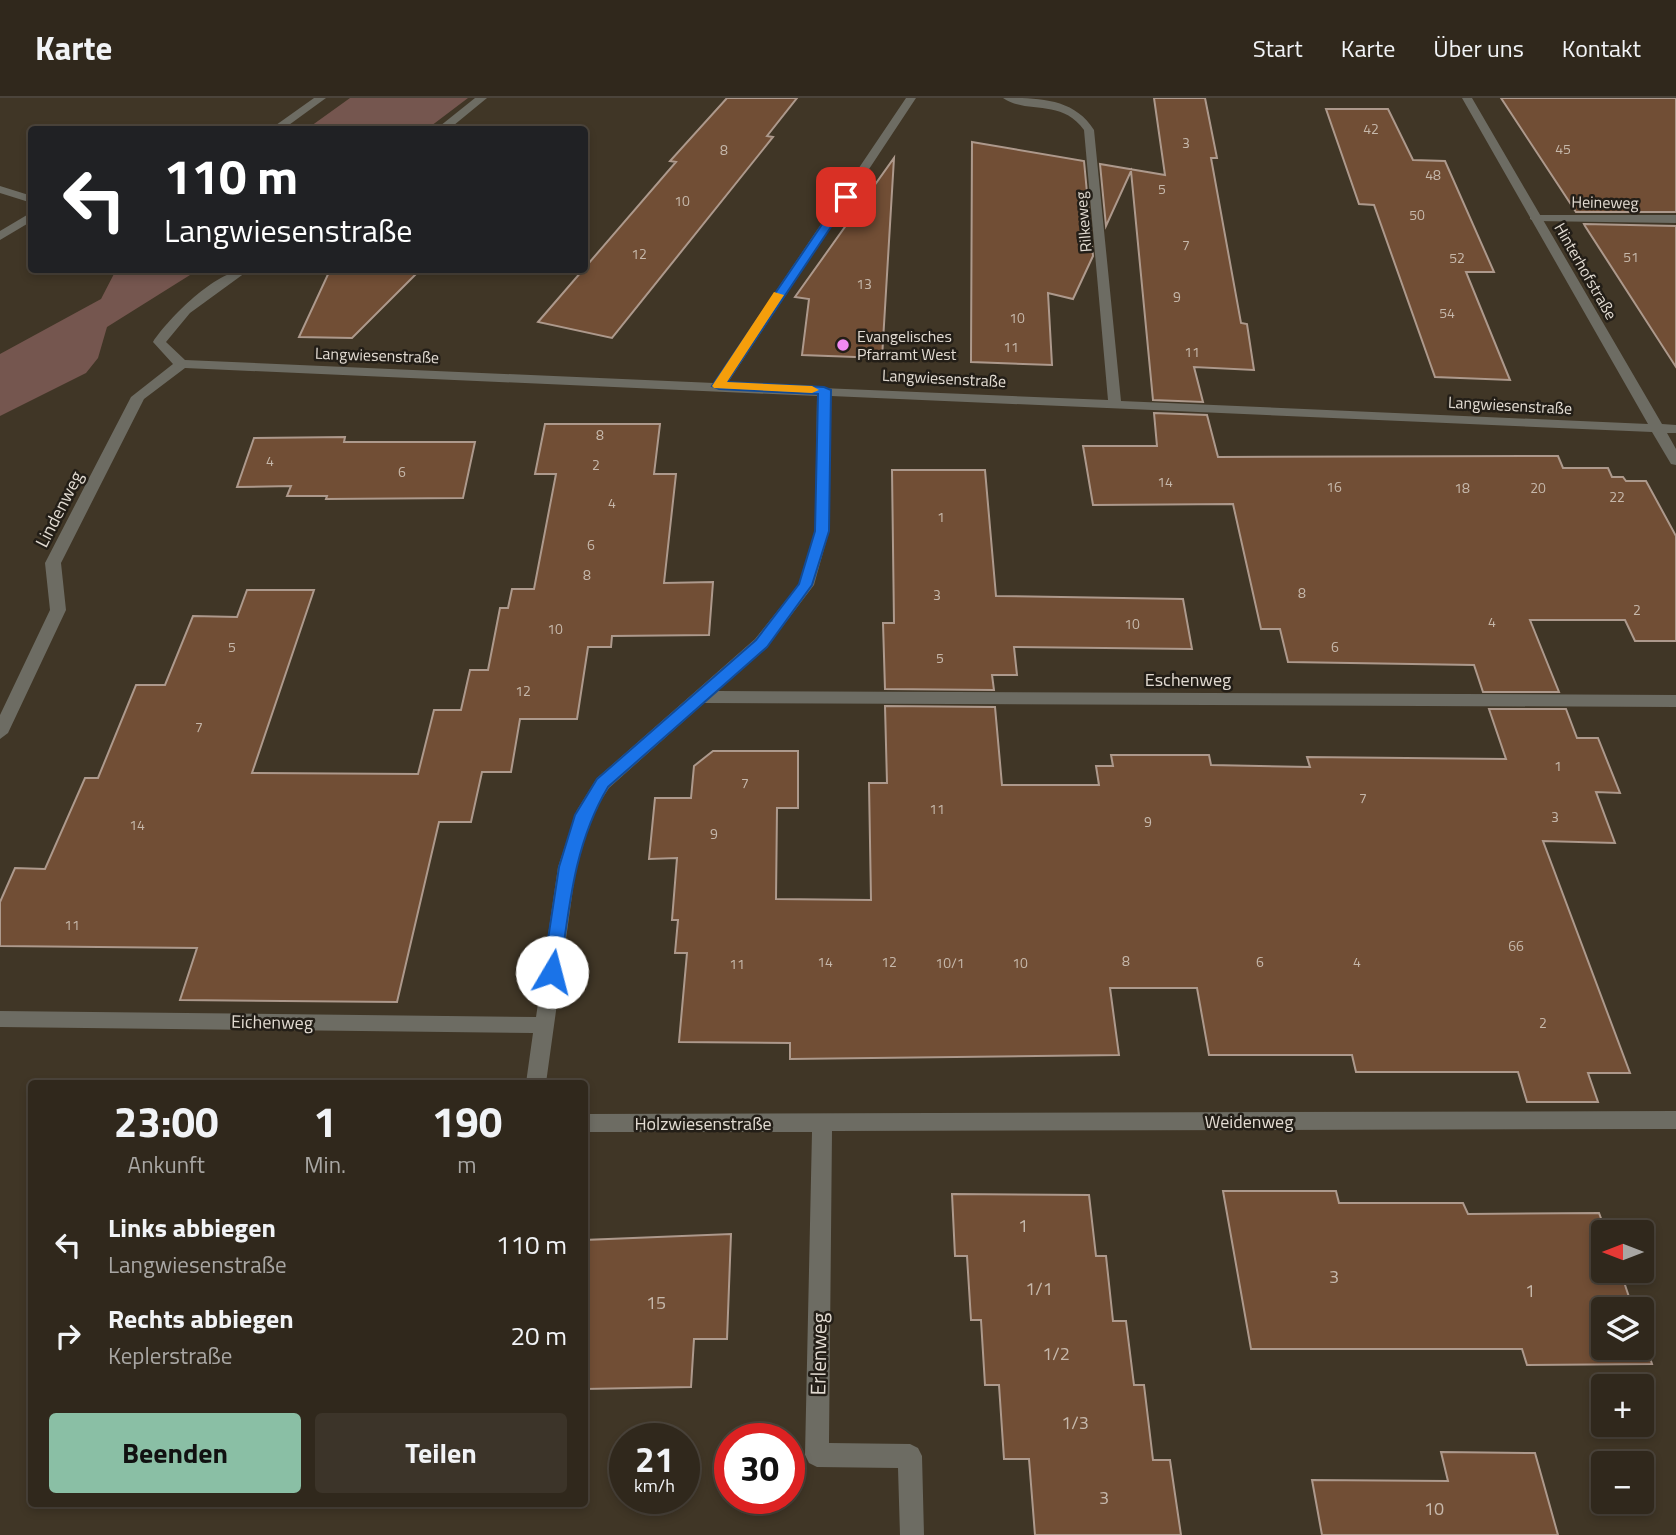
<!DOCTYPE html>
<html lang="de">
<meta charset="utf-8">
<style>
:root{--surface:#30281c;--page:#3c3429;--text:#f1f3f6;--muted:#a8a6a3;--line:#4b443b;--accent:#8abfa5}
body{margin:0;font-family:"Titillium Web",sans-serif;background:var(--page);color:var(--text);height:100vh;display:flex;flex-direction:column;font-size:26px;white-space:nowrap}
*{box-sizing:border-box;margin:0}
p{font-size:23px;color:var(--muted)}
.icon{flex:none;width:38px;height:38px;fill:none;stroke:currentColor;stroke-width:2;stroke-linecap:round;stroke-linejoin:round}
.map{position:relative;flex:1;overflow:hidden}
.drawer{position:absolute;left:28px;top:982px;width:560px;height:427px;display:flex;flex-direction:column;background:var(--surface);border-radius:7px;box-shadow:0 4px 10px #0003,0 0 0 2px var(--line)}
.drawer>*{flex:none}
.top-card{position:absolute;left:28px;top:28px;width:560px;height:147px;border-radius:7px;box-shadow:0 4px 10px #0003,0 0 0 2px var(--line);background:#202124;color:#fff;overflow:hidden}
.needle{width:46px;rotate:270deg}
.fabs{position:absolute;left:1591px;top:1122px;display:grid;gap:14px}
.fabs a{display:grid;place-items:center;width:63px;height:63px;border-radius:7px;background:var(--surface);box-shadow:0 4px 10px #0003,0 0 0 2px var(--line);font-size:35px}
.speed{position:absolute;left:609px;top:1325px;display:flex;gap:14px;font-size:35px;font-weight:700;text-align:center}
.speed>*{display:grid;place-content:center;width:91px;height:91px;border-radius:50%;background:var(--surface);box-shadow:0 4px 10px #0003,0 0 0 2px var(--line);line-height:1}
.speed small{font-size:18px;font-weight:400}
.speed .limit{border:10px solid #d22;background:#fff;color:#111}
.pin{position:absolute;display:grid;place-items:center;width:60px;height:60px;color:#fff;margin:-30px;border-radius:14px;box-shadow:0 4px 10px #0006}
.me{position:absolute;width:77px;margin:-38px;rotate:8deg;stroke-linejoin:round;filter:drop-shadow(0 0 5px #0008)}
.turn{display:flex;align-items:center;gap:24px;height:147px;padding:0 21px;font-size:32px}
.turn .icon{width:91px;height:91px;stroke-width:2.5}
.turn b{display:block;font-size:49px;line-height:60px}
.eta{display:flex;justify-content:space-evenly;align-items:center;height:119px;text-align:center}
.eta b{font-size:42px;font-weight:700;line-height:49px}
.cta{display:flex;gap:14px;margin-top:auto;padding:14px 21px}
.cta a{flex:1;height:80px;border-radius:7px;background:var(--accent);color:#111;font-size:28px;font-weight:700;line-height:80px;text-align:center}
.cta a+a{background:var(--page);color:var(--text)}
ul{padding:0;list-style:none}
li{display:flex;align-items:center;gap:21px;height:91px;padding:0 21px}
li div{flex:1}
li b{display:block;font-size:26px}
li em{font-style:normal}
header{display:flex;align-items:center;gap:42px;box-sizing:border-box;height:98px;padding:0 35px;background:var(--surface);border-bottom:2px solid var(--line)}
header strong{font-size:33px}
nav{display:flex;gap:38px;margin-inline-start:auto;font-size:24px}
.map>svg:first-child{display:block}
</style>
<header>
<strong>Karte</strong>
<nav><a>Start</a><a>Karte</a><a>Über uns</a><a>Kontakt</a></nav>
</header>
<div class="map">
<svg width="1676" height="1437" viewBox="0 0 1676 1437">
<rect width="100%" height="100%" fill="#403626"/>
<path fill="#75564f" d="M350,0h118l-41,31h-116v-3z
M116,172h82l-91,57 -9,31 -12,15 -86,43v-62l101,-55z"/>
<path fill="#714e35" stroke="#ad998c" stroke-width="2" d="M727,0h70l-30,38 6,1 -161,201 -74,-16 138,-160 -6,-1z
M1154,0h51l12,60h-6l30,165 6,1 7,46 -60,-3 9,35 -50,-2 -22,-229 -25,55 -6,-62 65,11z
M1501,0h175v114h-100z
M1326,11h62l25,51 32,1 49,111h-28l44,108 -75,-3 -61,-172 -15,-1z
M972,44l112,19 9,95 -20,43 -25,-6 4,72 -81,-3z
M894,60l-12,200 -80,-3 7,-56 -14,-2z
M1584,126l92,2v141l-91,-141z
M330,172h90l-68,68 -53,-1z
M1154,315l53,2 11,42 340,-1 5,12h45l4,9h11l3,4h20l30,55v105h-41l-10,-21h-95l29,72h-76l-9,-27 -186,-3 -8,-33h-19l-28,-125 -140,1 -10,-59h74z
M545,326h115l-6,50h22l-12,109 49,-1 -4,53 -97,1 -1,11h-23l-11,72h-57l-9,53h-29l-11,50h-32l-42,180 -217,-2 17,-52 -197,-2v-44l15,-34 30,1 40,-91h13l38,-93h29l28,-69 44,1 10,-27h67l-62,183 166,1 16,-64h27l9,-40h18l12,-62h8l4,-19h22l22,-115h-21z
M345,339l-1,5h131l-12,56 -137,1 1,-3h-40l4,-10 -54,1 17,-49z
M892,372h93l11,126 187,3 9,50 -178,-2 3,28h-25l2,15 -109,-1 -2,-66h11z
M885,608l110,1 7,78h97l-3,-19h17l-2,-11h98l2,10 99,2 -3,-10 199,2 -17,-50h77l11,29h21l22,55 -24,-1 19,51 -72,-2 87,232h-42l10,29h-71l-9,-30h-162l-4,-17h-143l-12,-67h-87l9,67 -329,4v-16l-111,-1 8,-89h-12l3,-33h-6l5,-62 -28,1 6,-61h36l3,-32 19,-15h85v57h-21l-1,91 95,1 -2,-117h18z
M1223,1093h113l3,12h124l5,11 131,-1 7,19h-3v38h17l13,39h-30v39h39v-15l10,31 -125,1 -5,-16h-271z
M952,1096l137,1 7,61h10l7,65h13l8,64h10l9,75h17l11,75h-146l-6,-76h-25l-5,-74h-14l-4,-65h-10l-4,-64h-12z
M731,1136l-4,105h-33l-3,48 -107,2v-149z
M1441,1354l94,1 23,82h-236l-10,-55 136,1z"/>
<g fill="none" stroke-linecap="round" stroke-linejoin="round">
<path fill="#6d6c63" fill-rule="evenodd" d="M1530,117h146v8l-142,-2 -4,-2z"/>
<path fill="#6d6c63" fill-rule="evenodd" d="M314,0h12l-44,32h-13z
M475,0h12l-39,32h-13z
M906,0h10l-189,286 381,16 -24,-270c-23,-32 -56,-15 -81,-32 35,0 71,0 91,32l27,271 527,23 -186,-326h10l190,326 14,1v8h-9l9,16v16l-5,-1 -19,-32 -821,-36 -2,135 -15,54 -47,62 -50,44 959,4v12l-972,-4 -95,85 -18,28 -15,51 -30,216h-20l7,-50 -533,-6v-16l536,6 22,-150 19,-57 20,-32 158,-139 44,-55 16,-53 2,-135 -632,-28 -41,31 -83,164 5,47 -58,123 -8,6v-24l50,-105 -5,-47 86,-166 42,-33 -20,-22c16,-24 66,-75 96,-72l-59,43 -24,29 19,18 529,23z
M0,88l32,10v7l-32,-10z
M32,114v9l-32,19v-9z
M1676,1013v18l-844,2 -3,312 81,1 8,4 4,8 2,79h-24l-2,-67 -81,-1 -8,-4 -4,-8 7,-323h-228v-18z"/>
</g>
<path fill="#1a73e8" stroke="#114b97" stroke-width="2" d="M842,97l9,2 -124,185 97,5 7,3 -2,141 -17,54 -45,62 -159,140c-34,57 -39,121 -48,185l-8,8 -7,-2 -2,-6 16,-105 16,-52 22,-36 159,-139 43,-56 16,-53 3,-137 -99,-5 -7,-3z"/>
<path fill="#f59e0b" d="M774,194l10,3 -57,87 85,4 7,4 -7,3 -98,-5 -2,-2z"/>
<circle fill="#f28af3" stroke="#231e17" stroke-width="2.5" cx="843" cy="247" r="7"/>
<g text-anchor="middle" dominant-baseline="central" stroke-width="5" stroke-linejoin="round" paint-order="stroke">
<g font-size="14" fill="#c6b8ab">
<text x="1371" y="30">42</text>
<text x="1186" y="44">3</text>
<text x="1563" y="50">45</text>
<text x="724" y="51">8</text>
<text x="1433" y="76">48</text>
<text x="1162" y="90">5</text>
<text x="682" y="102">10</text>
<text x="1417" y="116">50</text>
<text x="1186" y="146">7</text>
<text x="639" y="155">12</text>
<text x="1631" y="158">51</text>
<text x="1457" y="159">52</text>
<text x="864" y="185">13</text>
<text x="1177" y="198">9</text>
<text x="1447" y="214">54</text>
<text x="1017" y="219">10</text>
<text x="1011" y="248">11</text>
<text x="1192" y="253">11</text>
<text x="600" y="336">8</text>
<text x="270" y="362">4</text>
<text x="596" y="366">2</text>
<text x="402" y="373">6</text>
<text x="1165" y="383">14</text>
<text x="1334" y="388">16</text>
<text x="1462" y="389">18</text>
<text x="1538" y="389">20</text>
<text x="1617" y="398">22</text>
<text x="612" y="404">4</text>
<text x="941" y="418">1</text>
<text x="591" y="446">6</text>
<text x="587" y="476">8</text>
<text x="1302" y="494">8</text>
<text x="937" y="496">3</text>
<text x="1637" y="511">2</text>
<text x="1492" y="523">4</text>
<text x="1132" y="525">10</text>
<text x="555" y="530">10</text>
<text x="232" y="548">5</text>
<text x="1335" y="548">6</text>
<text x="940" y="559">5</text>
<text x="523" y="592">12</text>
<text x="199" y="628">7</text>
<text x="1558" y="667">1</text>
<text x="745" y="684">7</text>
<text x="1363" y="699">7</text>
<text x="937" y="710">11</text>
<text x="1555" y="718">3</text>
<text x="1148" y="723">9</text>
<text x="137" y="726">14</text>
<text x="714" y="735">9</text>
<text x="72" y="826">11</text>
<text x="1516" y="847">66</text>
<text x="1126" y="862">8</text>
<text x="825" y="863">14</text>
<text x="889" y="863">12</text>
<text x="1260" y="863">6</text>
<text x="1357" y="863">4</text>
<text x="950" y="864">10/1</text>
<text x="1020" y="864">10</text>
<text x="737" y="865">11</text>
<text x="1543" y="924">2</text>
</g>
<g font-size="16" fill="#e2dbd2" stroke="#231e17">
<text transform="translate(1605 104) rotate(1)">Heineweg</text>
<text transform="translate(1083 124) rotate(-95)">Rilkeweg</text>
<text transform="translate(1586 173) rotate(60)">Hinterhofstraße</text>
<text transform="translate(377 257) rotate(2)">Langwiesenstraße</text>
<text transform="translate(944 280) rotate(3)">Langwiesenstraße</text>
<text transform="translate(1510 307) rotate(3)">Langwiesenstraße</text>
</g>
<g font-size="16" fill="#e2dbd2" stroke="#231e17" text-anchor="start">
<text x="857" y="238">Evangelisches<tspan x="857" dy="18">Pfarramt West</tspan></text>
</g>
<g font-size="18" fill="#e2dbd2" stroke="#231e17">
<text transform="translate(59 411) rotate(-63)">Lindenweg</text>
<text x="1188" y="581">Eschenweg</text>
<text transform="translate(272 924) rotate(1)">Eichenweg</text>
<text x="1249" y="1023">Weidenweg</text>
<text x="703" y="1025">Holzwiesenstraße</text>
</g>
<g font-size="18" fill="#c6b8ab">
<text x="1023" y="1127">1</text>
<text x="1334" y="1178">3</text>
<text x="1039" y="1190">1/1</text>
<text x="1530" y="1192">1</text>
<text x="656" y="1204">15</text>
<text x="1056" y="1255">1/2</text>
<text x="1075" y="1324">1/3</text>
<text x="1104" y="1399">3</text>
<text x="1434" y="1410">10</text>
</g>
<g font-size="21" fill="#e2dbd2" stroke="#231e17">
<text transform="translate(818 1256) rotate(-89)">Erlenweg</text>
</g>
</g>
</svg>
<div class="fabs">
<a><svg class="needle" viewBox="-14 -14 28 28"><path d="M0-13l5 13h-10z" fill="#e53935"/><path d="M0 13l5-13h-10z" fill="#a8a6a3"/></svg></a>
<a><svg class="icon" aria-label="layers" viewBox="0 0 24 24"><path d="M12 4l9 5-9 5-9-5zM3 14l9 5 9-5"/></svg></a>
<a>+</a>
<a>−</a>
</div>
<div class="speed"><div>21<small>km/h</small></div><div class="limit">30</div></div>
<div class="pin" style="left:846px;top:99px;background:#d93025"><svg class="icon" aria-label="arrive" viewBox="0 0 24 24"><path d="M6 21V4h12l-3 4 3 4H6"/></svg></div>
<svg class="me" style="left:552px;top:874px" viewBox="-20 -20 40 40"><circle r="19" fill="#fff"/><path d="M0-13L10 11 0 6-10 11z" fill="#1a73e8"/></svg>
<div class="top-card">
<div class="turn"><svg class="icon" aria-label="left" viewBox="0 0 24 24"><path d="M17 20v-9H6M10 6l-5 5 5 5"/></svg><div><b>110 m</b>Langwiesenstraße</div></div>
</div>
<section class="drawer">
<div class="eta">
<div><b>23:00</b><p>Ankunft</p></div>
<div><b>1</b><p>Min.</p></div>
<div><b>190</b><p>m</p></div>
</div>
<ul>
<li><svg class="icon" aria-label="left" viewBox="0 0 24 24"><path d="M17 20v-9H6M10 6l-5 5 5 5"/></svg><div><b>Links abbiegen</b><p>Langwiesenstraße</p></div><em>110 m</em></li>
<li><svg class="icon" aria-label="right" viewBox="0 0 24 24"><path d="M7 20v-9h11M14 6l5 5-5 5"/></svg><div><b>Rechts abbiegen</b><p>Keplerstraße</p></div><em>20 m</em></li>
</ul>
<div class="cta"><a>Beenden</a><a>Teilen</a></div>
</section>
</div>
